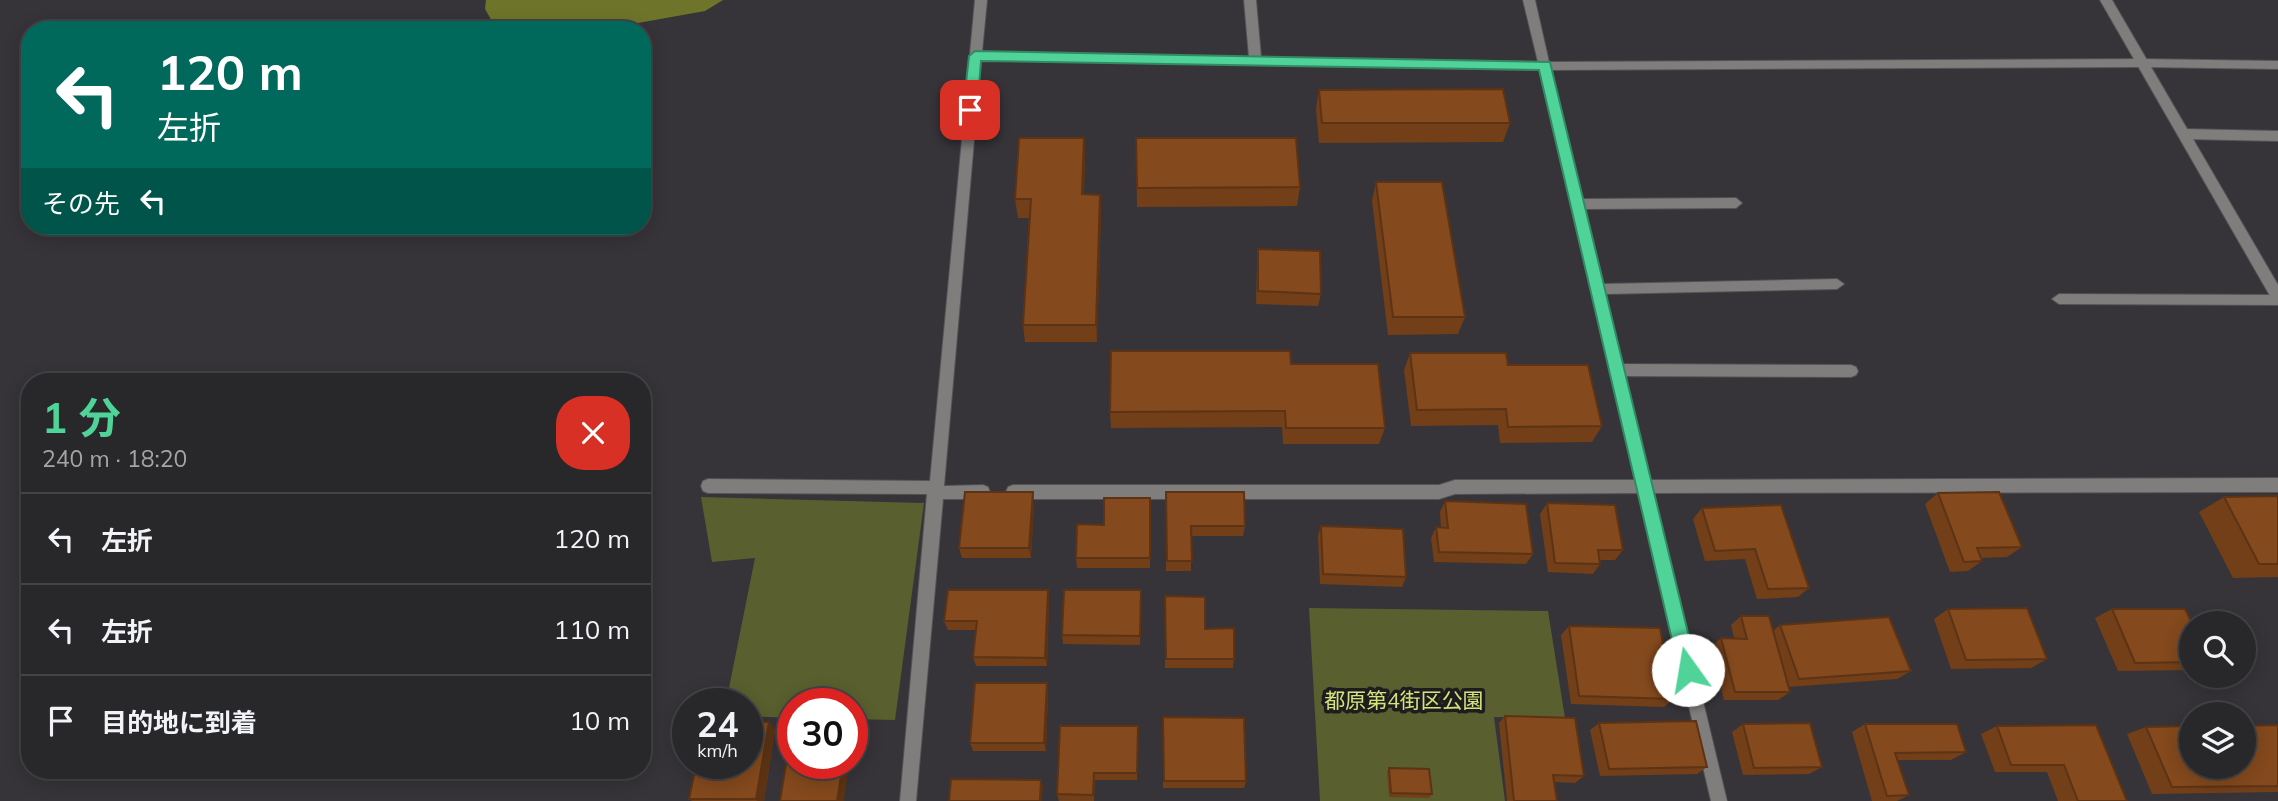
<!DOCTYPE html>
<html lang="ja">
<meta charset="utf-8">
<style>
:root{--surface:#28272a;--page:#343336;--text:#f1f3f6;--muted:#a5a5a8;--line:#444447;--accent:#4fd399}
body{margin:0;font-family:Mulish,"Noto Sans JP",sans-serif;background:var(--page);color:var(--text);height:100vh;display:flex;flex-direction:column;font-size:26px;white-space:nowrap}
*{box-sizing:border-box;margin:0}
p{font-size:23px;color:var(--muted)}
.icon{flex:none;width:38px;height:38px;fill:none;stroke:currentColor;stroke-width:2;stroke-linecap:round;stroke-linejoin:round}
.map{position:relative;flex:1;overflow:hidden}
.panel{position:absolute;left:21px;top:373px;width:630px;height:406px;display:flex;flex-direction:column;background:var(--surface);border-radius:28px;box-shadow:0 4px 18px #0003,0 0 0 2px var(--line)}
.panel>*{flex:none}
.hud{position:absolute;left:21px;top:21px;width:630px;height:214px;border-radius:28px;box-shadow:0 4px 18px #0003,0 0 0 2px var(--line);background:#00695c;color:#fff;overflow:hidden}
.buttons{position:absolute;left:2179px;top:611px;display:grid;gap:14px}
.buttons a{display:grid;place-items:center;width:77px;height:77px;border-radius:50%;background:var(--surface);box-shadow:0 4px 18px #0003,0 0 0 2px var(--line);font-size:35px}
.speed{position:absolute;left:672px;top:688px;display:flex;gap:14px;font-size:35px;font-weight:700;text-align:center}
.speed>*{display:grid;place-content:center;width:91px;height:91px;border-radius:50%;background:var(--surface);box-shadow:0 4px 18px #0003,0 0 0 2px var(--line);line-height:1}
.speed small{font-size:18px;font-weight:400}
.speed .limit{border:10px solid #d22;background:#fff;color:#111}
.pin{position:absolute;display:grid;place-items:center;width:60px;height:60px;color:#fff;margin:-30px;border-radius:14px;box-shadow:0 4px 10px #0006}
.me{position:absolute;width:77px;margin:-38px;rotate:347deg;stroke-linejoin:round;filter:drop-shadow(0 0 5px #0008)}
.turn{display:flex;align-items:center;gap:24px;height:147px;padding:0 21px;font-size:32px}
.turn .icon{width:91px;height:91px;stroke-width:2.5}
.turn b{display:block;font-size:49px;line-height:60px}
.then{display:flex;align-items:center;height:66px;padding:0 21px;background:#0003;gap:14px;font-size:26px}
.round{display:grid;place-items:center;flex:none;width:74px;height:74px;border-radius:28px;background:var(--page)}
.head{display:flex;align-items:center;justify-content:space-between;height:119px;padding:0 21px}
h1{font-size:42px;font-weight:700;line-height:52px;color:var(--accent)}
ul{padding:0;list-style:none}
li{display:flex;align-items:center;gap:21px;height:91px;padding:0 21px;border-top:2px solid var(--line)}
li div{flex:1}
li b{display:block;font-size:26px}
li em{font-style:normal}
.map>svg:first-child{display:block}
</style>
<div class="map">
<svg width="2278" height="801" viewBox="0 0 2278 801">
<rect width="100%" height="100%" fill="#363438"/>
<path fill="#5a5f2f" d="M701,497l223,6 -29,217 -43,-1v-15h-59v14l-46,-2v-12l-21,-1 29,-145 -43,4z
M1309,608l239,3 17,107 -71,-1 11,84h-185z"/>
<path fill="#6e752a" d="M486,0h237l-18,11 -106,19h-102l-12,-21z"/>
<g fill="none" stroke-linecap="round" stroke-linejoin="round">
<defs>
<path id="minor" d="M975,0h12l-5,52 267,5 -5,-57h12l5,57 277,5 -15,-62h12l14,62 594,-3 135,2v8l-135,-2 -592,3 31,129 154,-1 6,5 -6,5 -151,1 18,75 234,-5 7,5 -7,5 -232,5 17,70 229,1 5,2 2,4 -2,4 -5,2 -226,-1 25,104 628,-2v14l-625,1 74,308h-16l-72,-308 -184,1 -16,5h-426l-5,-2 -2,-5 2,-5 5,-2h426l16,-5h181l-96,-410 -559,-10 -37,426 39,-1 5,2 2,5 -2,5 -5,2h-40l-27,302h-16l27,-307 -219,-1 -5,-2 -2,-5 2,-5 5,-2 222,2z
M2183,129l95,2v10l-95,-2 -6,-5z
M2059,294l219,1v10l-219,-1 -7,-5z"/>
<path id="tertiary" d="M2100,0h12l166,285v17l-5,-1z"/>
</defs>
<use href="#minor" stroke="#545256" stroke-width="2"/>
<use href="#tertiary" stroke="#545256" stroke-width="2"/>
<use href="#minor" fill="#7f7e7c" fill-rule="evenodd"/>
<use href="#tertiary" fill="#7f7e7c" fill-rule="evenodd"/>
</g>
<path fill="#723f19" d="M1319,90l191,33 -7,19 -184,1 -3,-34z
M1084,138l1,19 -1,37 16,1 1,18 -4,129h-72l-2,-17 6,-107h-11l-3,-19z
M1136,138l164,49 -3,19 -160,1z
M1376,182l89,135 -7,17 -70,1 -16,-134z
M1258,249l63,45 -3,12 -62,-2 1,-42z
M1410,353l98,12 94,61 -10,16 -92,1 -2,-18 -87,1 -7,-56z
M1291,364l94,64 -6,16h-96l-1,-17 -171,1 -1,-16z
M1166,492l79,34 -2,10h-52v35h-25z
M1938,493l84,54 -15,10 -27,1 2,3 -14,10 -18,1 -25,-68z
M2278,496v81l-45,1 -34,-66 25,-15z
M1150,498v70h-73l-1,-10 28,-33z
M1445,501l88,53 -7,10 -92,-2 -3,-24 5,-11h5l-1,-15z
M1034,503l-3,55h-69l-3,-10z
M1547,503l76,47 -8,10h-15v4l-7,10 -45,-2 -8,-58z
M1702,508l107,80 -11,9 -41,2 -12,-40 -40,2 -12,-42z
M1321,526l85,51 -4,10 -82,-3 -2,-48z
M1048,590l1,9 -2,67h-71l-3,-9 3,-27h-28l-4,-9z
M1141,590l-1,55 -77,-1 -1,-9z
M1165,596l40,33 29,30 -1,9h-68z
M1948,609l99,50 -16,9 -80,1 -17,-50z
M2112,609l79,14v47l-73,1 -23,-53z
M1741,616l32,15 7,-6 131,46 -14,8 -109,8 2,5 -12,8h-54l-13,-53 10,-9h13l-3,-13z
M1569,626l104,73 -9,8 -93,-3 -10,-69z
M1047,683l1,8 -2,60h-73l-3,-8z
M1505,716l79,60 -9,7 -21,-1 3,19h-50l-8,-78z
M769,722l6,8 -11,71h-72l-3,-2 15,-25z
M1599,723l108,44 -10,7 -97,2 -10,-46z
M1743,724l79,43 -13,7 -66,1 -11,-43z
M1865,724l101,28 -15,8h-54l12,35 -12,6h-25l-20,-69z
M1163,725l83,56 -2,7h-81z
M2278,725v67l-126,2 -25,-60 19,-7z
M1138,726l-1,54h-42l-1,21h-35l-2,-7z
M1997,726l130,75h-69l-11,-29h-52l-14,-38z
M1389,768l43,26 -3,4 -40,-1 -2,-25z"/>
<path fill="#5c3314" d="M1084,138l1,19 -2,56 -1,-19z
M1100,195l1,18 -4,129 -1,-17z
M1033,492l1,11 -3,55 -2,-10z
M1048,590l1,9 -2,67 -2,-8z
M1047,683l1,8 -2,60 -2,-8z
M769,722l6,8 -11,71h-7l-1,-2z
M852,725l2,3 -2,14z
M843,763h6l-5,38h-7z
M1041,780l2,6 -1,15h-2z"/>
<path fill="#84491d" stroke="#5c3314" stroke-width="2" d="M1503,89l7,34h-188l-3,-33z
M1019,138h65l-2,56 18,1 -4,130h-73l8,-126h-16z
M1136,138h160l4,49 -163,1z
M1376,182h66l23,135h-72z
M1258,249l62,2 1,43 -63,-3z
M1111,351h179l1,13h87l7,64h-99l-1,-17 -175,1z
M1410,353h96l2,12h80l14,61 -94,1 -2,-18 -89,1z
M965,492h68l-4,56h-70z
M1166,492h78l1,34h-54l1,35h-25z
M1999,492l23,55 -45,1 5,13 -18,1 -26,-69z
M2278,496v68h-19l-35,-67z
M1104,498h46v60h-74l1,-34 27,1z
M1445,501l81,3 7,50 -94,-2 -3,-25 12,1z
M1547,503l68,2 8,45h-25l2,14 -45,-1z
M1781,505l28,83 -41,1 -13,-40 -40,2 -13,-43z
M1321,526l82,3 3,48 -83,-3z
M948,590h100l-3,68 -72,-1 4,-36h-33z
M1064,590h77l-1,46 -78,-1z
M1165,596l40,1v32l29,-1v31h-68z
M2027,608l20,51 -81,1 -18,-51z
M2112,609h73l7,14 -1,39 -56,1z
M1741,616h28l21,76h-55l-14,-54 26,1z
M1889,617l22,54 -112,8 -19,-54z
M1569,626l91,2 13,71 -94,-3z
M975,683h72l-3,60h-74z
M1505,716l70,2 9,58 -31,-1 4,26h-43z
M1163,717l81,1 2,63h-82z
M1696,721l11,46 -98,2 -10,-46z
M747,722h22l-13,77h-67l5,-24 10,-1 2,-11h41z
M793,722v41h50l-6,38h-57z
M1810,723l12,44 -68,1 -11,-44z
M1865,724h92l9,28 -71,1 14,42 -22,1z
M2096,725l31,76h-49l-14,-36h-53l-14,-39z
M2278,725v61l-106,1 -26,-60 45,-1v40h53v-40z
M1060,726h78l-1,47h-43l-1,22 -36,-1z
M1389,768l40,1 3,25 -41,-1z
M951,779l90,1 -1,21h-91z"/>
<path fill="#4fd399" stroke="#338963" stroke-width="2" d="M975,51l575,11 147,608 -3,7 -6,2 -6,-2 -3,-7 -140,-600 -558,-9 -4,49 -7,5 -7,-5 6,-54z"/>
<g text-anchor="middle" dominant-baseline="central" stroke-width="7" stroke-linejoin="round" paint-order="stroke">
<g font-size="21" fill="#d7e27b" stroke="#1d1c1e">
<text x="1404" y="700">都原第4街区公園</text>
</g>
</g>
</svg>
<div class="buttons">
<a><svg class="icon" aria-label="search" viewBox="0 0 24 24"><circle cx="10" cy="10" r="6"/><path d="M15 15l6 6"/></svg></a>
<a><svg class="icon" aria-label="layers" viewBox="0 0 24 24"><path d="M12 4l9 5-9 5-9-5zM3 14l9 5 9-5"/></svg></a>
</div>
<div class="speed"><div>24<small>km/h</small></div><div class="limit">30</div></div>
<div class="pin" style="left:970px;top:110px;background:#d93025"><svg class="icon" aria-label="arrive" viewBox="0 0 24 24"><path d="M6 21V4h12l-3 4 3 4H6"/></svg></div>
<svg class="me" style="left:1688px;top:670px" viewBox="-20 -20 40 40"><circle r="19" fill="#fff"/><path d="M0-13L10 11 0 6-10 11z" fill="#4fd399"/></svg>
<div class="hud">
<div class="turn"><svg class="icon" aria-label="left" viewBox="0 0 24 24"><path d="M17 20v-9H6M10 6l-5 5 5 5"/></svg><div><b>120 m</b>左折</div></div>
<div class="then">その先<svg class="icon" aria-label="left" viewBox="0 0 24 24"><path d="M17 20v-9H6M10 6l-5 5 5 5"/></svg></div>
</div>
<section class="panel">
<div class="head"><div><h1>1 分</h1><p>240 m · 18:20</p></div><a class="round" style="background:#d93025;color:#fff"><svg class="icon" aria-label="close" viewBox="0 0 24 24"><path d="M6 6l12 12M18 6L6 18"/></svg></a></div>
<ul>
<li><svg class="icon" aria-label="left" viewBox="0 0 24 24"><path d="M17 20v-9H6M10 6l-5 5 5 5"/></svg><div><b>左折</b></div><em>120 m</em></li>
<li><svg class="icon" aria-label="left" viewBox="0 0 24 24"><path d="M17 20v-9H6M10 6l-5 5 5 5"/></svg><div><b>左折</b></div><em>110 m</em></li>
<li><svg class="icon" aria-label="arrive" viewBox="0 0 24 24"><path d="M6 21V4h12l-3 4 3 4H6"/></svg><div><b>目的地に到着</b></div><em>10 m</em></li>
</ul>
</section>
</div>
